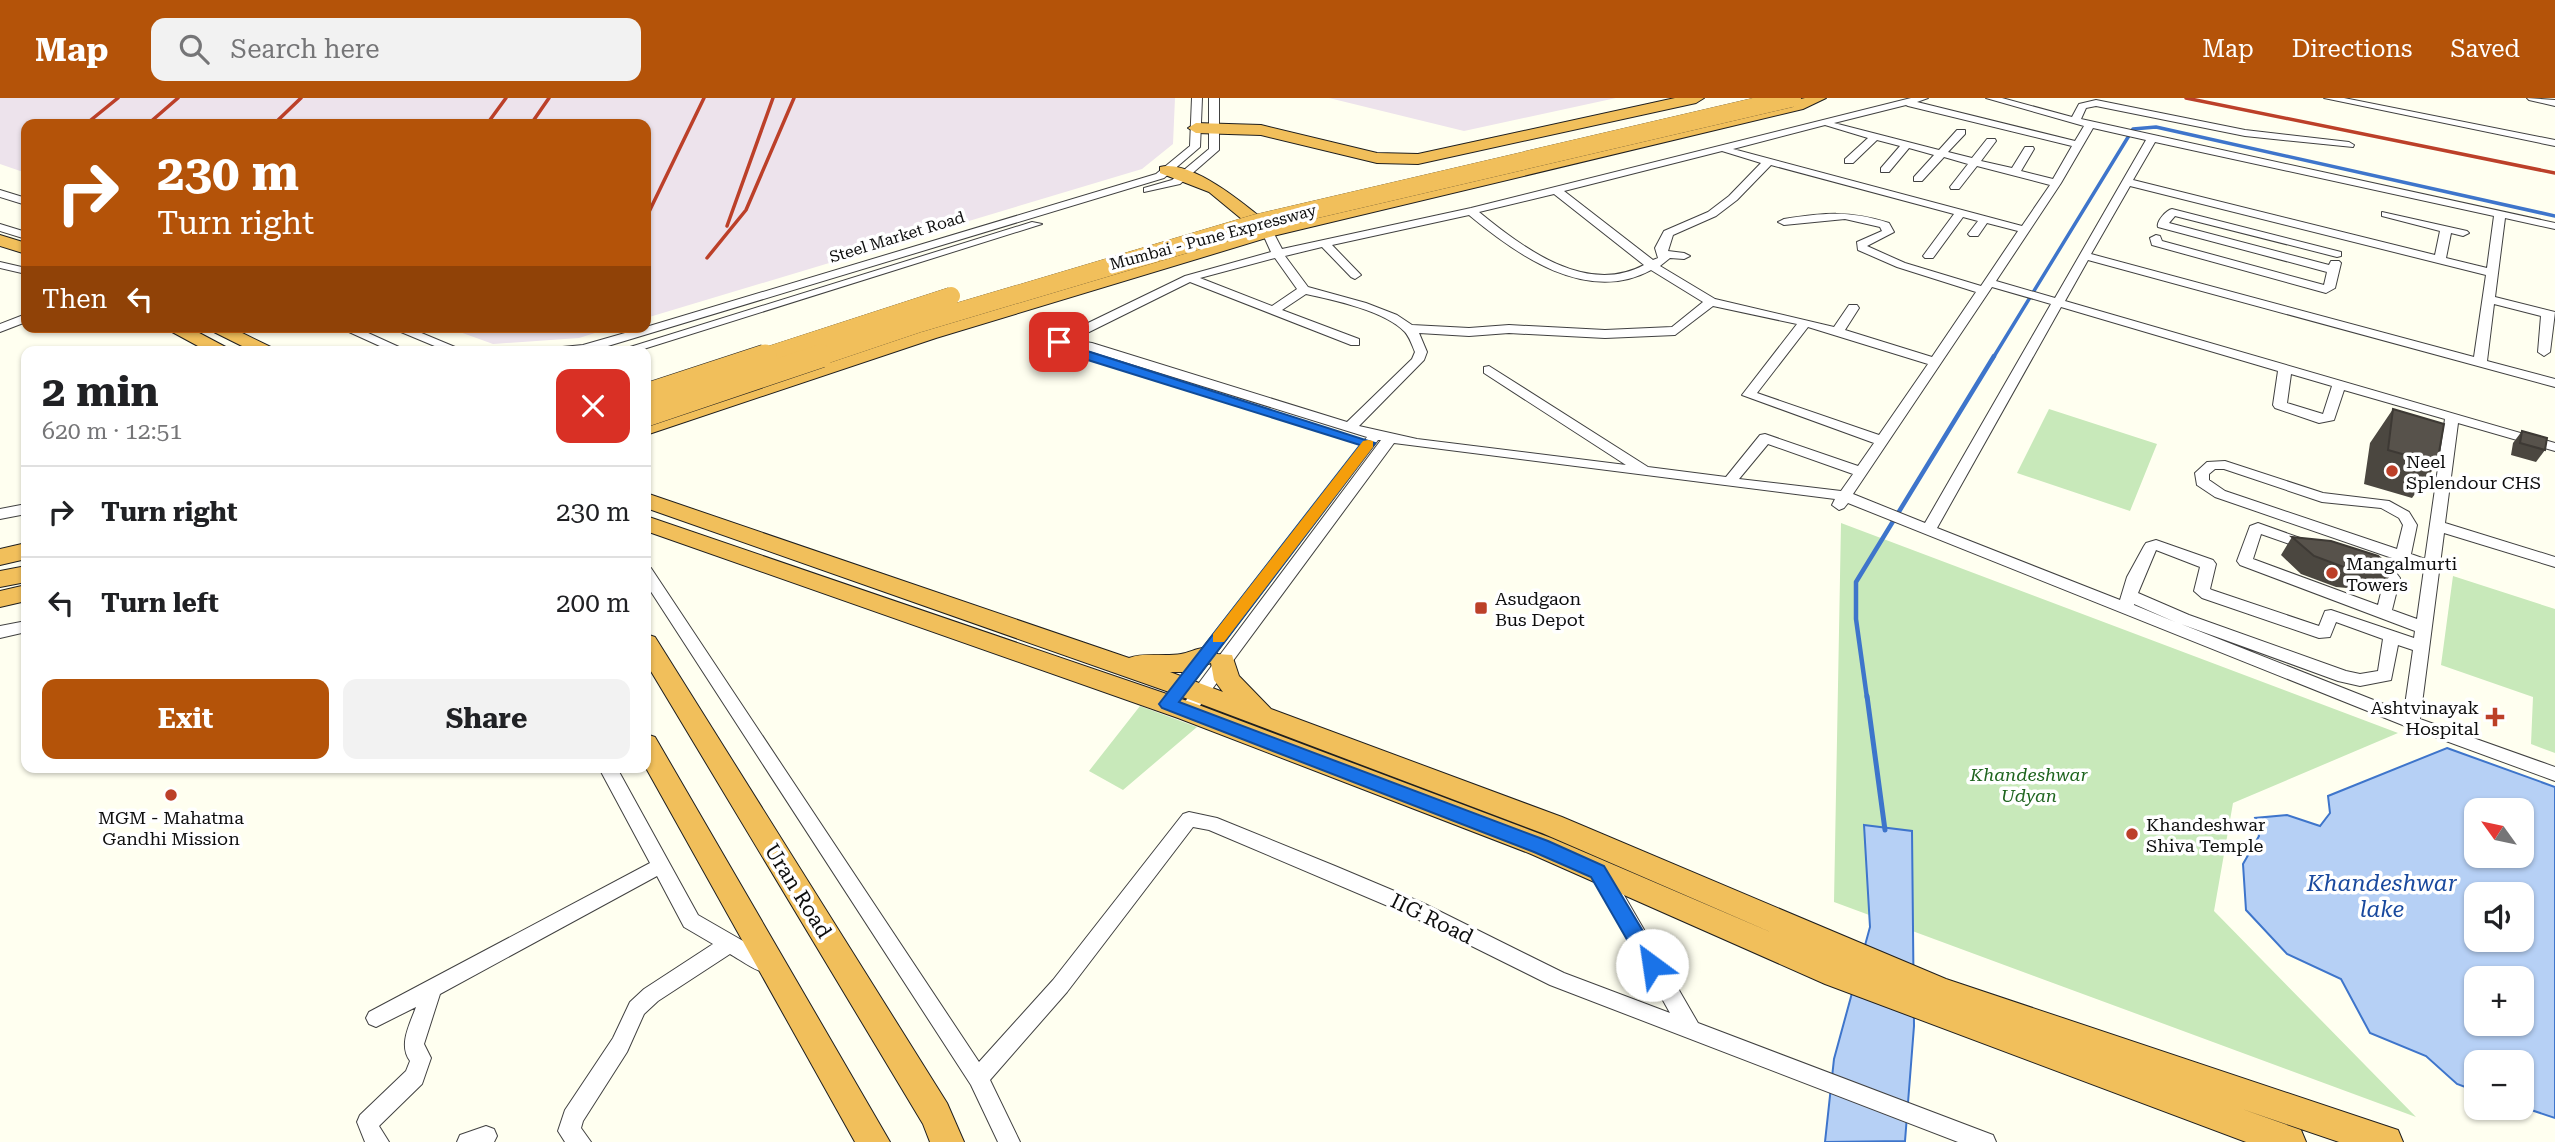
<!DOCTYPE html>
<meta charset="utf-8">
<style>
:root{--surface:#fff;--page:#f2f2f2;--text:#202124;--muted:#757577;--line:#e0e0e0;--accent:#b45309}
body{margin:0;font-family:"Roboto Serif",serif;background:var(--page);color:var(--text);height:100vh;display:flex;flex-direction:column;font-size:26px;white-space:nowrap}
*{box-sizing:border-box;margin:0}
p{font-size:23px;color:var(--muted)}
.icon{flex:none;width:38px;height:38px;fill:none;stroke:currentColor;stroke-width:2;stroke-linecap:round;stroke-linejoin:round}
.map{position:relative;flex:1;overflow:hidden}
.panel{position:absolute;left:21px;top:248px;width:630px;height:427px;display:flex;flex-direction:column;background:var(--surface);border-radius:14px;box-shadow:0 2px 5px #0004}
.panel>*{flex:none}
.hud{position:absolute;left:21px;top:21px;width:630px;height:214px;border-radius:14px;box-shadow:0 2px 5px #0004;background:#b45309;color:#fff;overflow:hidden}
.needle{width:46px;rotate:303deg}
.fabs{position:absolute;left:2464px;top:700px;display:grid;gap:14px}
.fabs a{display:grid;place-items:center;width:70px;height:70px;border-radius:14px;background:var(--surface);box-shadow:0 2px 5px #0004;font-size:35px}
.pin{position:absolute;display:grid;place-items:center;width:60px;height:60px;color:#fff;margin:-30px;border-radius:14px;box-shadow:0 4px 10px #0006}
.me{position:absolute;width:77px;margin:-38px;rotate:329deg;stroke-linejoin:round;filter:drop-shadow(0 0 5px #0008)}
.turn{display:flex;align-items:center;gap:24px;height:147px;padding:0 21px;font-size:32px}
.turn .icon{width:91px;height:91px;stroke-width:2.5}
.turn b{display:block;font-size:49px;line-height:60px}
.then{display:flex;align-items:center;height:66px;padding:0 21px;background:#0003;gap:14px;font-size:26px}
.round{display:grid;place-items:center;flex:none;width:74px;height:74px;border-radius:14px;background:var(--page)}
.headline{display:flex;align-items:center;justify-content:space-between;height:119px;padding:0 21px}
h1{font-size:42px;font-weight:700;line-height:52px}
.action{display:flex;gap:14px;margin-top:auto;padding:14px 21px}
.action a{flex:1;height:80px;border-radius:14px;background:var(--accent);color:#fff;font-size:28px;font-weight:700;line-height:80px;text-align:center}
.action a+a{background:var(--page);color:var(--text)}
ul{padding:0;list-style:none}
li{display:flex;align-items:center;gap:21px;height:91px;padding:0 21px;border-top:2px solid var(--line)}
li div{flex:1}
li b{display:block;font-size:26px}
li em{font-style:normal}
header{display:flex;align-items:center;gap:42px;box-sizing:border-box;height:98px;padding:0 35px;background:var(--accent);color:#fff}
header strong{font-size:33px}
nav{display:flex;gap:38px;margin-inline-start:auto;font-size:24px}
.search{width:490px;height:63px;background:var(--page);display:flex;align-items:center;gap:18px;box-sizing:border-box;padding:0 24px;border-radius:14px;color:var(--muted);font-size:26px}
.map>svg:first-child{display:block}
</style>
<header>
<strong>Map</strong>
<div class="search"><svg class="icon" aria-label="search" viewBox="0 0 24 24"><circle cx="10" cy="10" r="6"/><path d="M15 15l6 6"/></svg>Search here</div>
<nav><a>Map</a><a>Directions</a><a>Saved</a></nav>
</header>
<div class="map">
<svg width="2555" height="1044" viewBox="0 0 2555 1044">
<rect width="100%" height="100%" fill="#fffff0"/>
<path fill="#ede3ec" d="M0,0h1175l-2,46 -31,25 -496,149v-194h-620v49l-26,-9z
M1329,0h287l-152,33z
M446,229h168l-35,11 -86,6z"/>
<path fill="#c8e9ba" d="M2049,311l108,35 -27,67 -113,-38z
M1841,425l557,210 -165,70 -19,108 202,206 -582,-215z
M2453,478l102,33v144l-24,-9 2,-47 -92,-32z
M1140,608l57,21 -74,63 -34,-19z"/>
<path fill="#b6d0f5" stroke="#3e75cb" stroke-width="2" fill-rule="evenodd" d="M2447,650l108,39v331l-33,-11v-45h-46v29l-19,-7 -31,-28 -56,-23 -29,-54 -54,-25 -41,-44 -3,-46 16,-28 -4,-18 32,-3 33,11 10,-13 -2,-17zM2476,712h46v46h-46zM2476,796h46v46h-46zM2476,880h46v46h-46z
M1864,727l48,6 2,195 -9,115 -80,1 9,-83 36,-132z"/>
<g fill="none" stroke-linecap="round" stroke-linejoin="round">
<path stroke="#3e75cb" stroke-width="3.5" d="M1993,260l140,-229 23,-2 399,89"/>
<path stroke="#3e75cb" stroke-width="4.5" d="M1867,600l-11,-79v-37l138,-226"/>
<path stroke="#3e75cb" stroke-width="5" d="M1867,598l18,134"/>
<defs>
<path id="minor" d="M1192,0h10l-2,49 -36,31 -576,174h-42l6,-4 31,-3 63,-18 510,-153 34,-28z
M1209,0h10v52l-39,34 -36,8v-4l28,-8 37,-31z
M1911,0h17l-11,4 158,39 9,-15 -98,-28h16l70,19 7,-13 17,-4 149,30 104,12 5,3 -1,2 -108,-11 -149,-30 -10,2 -5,11 474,104v6l-50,-11 -10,79 60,15 -5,40 -6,4 -6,-4 3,-36 -47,-12 -7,57 68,18v8l-467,-127 -23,41 490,142v8l-97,-28 -13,100 110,34v10l-111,-34 -24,186 135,48v14l-150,-55 -557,-223 -4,5 -5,2 -7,-5 3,-6 -441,-56 -201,272h-12l-2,-4 2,-4 200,-267h-3l-204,268h-12l-2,-4 2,-4 205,-263 -281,-87 -31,-5v-6l130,-63 86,-24 -9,-20 2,-2h8l10,19 189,-41zM1906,7l2,1 164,40 -19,33 -32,-8 13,-22 -1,-2h-8l-13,21 -31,-7 15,-20 -1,-2h-8l-15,19 -24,-6 17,-18v-4h-8l-18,20 -105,-27zM1825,27l43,13 -23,21v4h8l24,-23 23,6 -19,22v4h8l20,-24 25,7 -20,22v4h8l22,-24 24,7 -18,23 1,2h8l18,-23 73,19 -28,41 -289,-77zM2093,30l53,12 -91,158 -59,-17 65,-98zM2155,44l339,74 -7,52 -41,-10 5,-25 12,3 6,-3 -2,-2 -85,-19v4l58,15 -5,24 -302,-75zM1722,53l39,12 -32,33 -21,16 -44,19 -9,17 3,10 -5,2 -89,-69zM1771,67l183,49 -31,42 2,2h8l30,-41 15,4 -10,13 2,2h8l9,-13 31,8 -37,55 -76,-23 -38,-17 27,-14 -5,-9c-40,-13 -65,-10 -105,-4l-6,3 6,3 61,-6 35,8 2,4 -25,11 1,8 39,17 79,25 -44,65 -87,-27 14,-22 -2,-3h-8l-15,22 -119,-28 -55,-33 10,-8 14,1 6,-3 -6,-3 -16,-2 5,-16 43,-19 21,-16zM2130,88l356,89 -12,82 -383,-103zM1554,96l90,71c-58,31 -121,-17 -165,-53zM1469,117c48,40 118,90 182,55l52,32 -31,25 -67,3 -96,-5 -40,3 -57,-3 -15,-10 -31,-12 -58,-16 -23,-31 37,-9 29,30 4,2 6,-4 -29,-30zM1275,160l22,31 -25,17 -72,-28zM1190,184l161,63h8v-6l-77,-29 24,-16c28,6 79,17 99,38 5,6 7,13 10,20l-3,7 -65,63 -255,-79 -19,-3zM1992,189l59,17 -126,219 -72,-29zM1713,208l84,18 -55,71 132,48 -16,23 -93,-32 -5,1 -34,42 -78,-10 -159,-101 -5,1v6l142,92 -209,-26 -58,-13 65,-66 3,-8 -8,-19 50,3 40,-3 96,5 70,-3zM2061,209l217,64 -5,34 2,3 44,15 15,-3 10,-30 101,29 -20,140 -14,-5 6,-29 -8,-13 -20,-11 -66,-8 -98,-32 -18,1 -12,11 2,12 18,12 209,72 -7,50 -25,-9 8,-32 -3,-4 -25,-11 -8,5 20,12 -6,25 -125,-46 8,-25 51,18 7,-5 -2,-3 -59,-21 -8,3 -13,35 3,4 175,66 -1,7 -83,-28 -6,1 -6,15 -107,-36 -2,-1 6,-25 -3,-4 -57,-20 -10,3 -2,3 -17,31 -7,23 -183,-72zM1808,229l120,37 -49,71 -122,-42zM2291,276l41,12 -9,28 -36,-11zM1768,346l85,30 -12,17 -102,-12zM2215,371h9l98,33 59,6 18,10 4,7 -6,24 -172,-58 -16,-11v-6zM2156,452l44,17 -6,24 8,7 117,40 11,-1 6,-15 47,17 -5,32 -18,3 -14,-3 -157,-56 -51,-22zM2134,506l41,18 -41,-17zM2181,526l157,57 22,5 31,-6 7,-35 15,5 -9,62z
M2324,0h20l211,42v6z
M2527,0l28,2v6l-26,-6z
M0,92l26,8v7l-26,-8z
M2172,111l169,43v4l-4,1 -162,-41 -6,7 160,42 2,-4h8l2,2 -6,25 -9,5 -174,-48 -2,-7 6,-3 4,1 2,5 162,44 3,-13 -169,-45c-2,-5 8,-17 14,-18z
M1032,124l10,2 -408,128h-20z
M0,126l26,8v7l-26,-8z
M0,164l26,6v6l-26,-6z
M26,216v8l-26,10v-8z
M338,229h17l55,25h-17z
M389,229h18l60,25h-18z
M26,406v10l-26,5v-10z
M646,469l5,1 328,494 74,-82 130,-166 6,-2 28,6 118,48 88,37 141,70 106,40 -80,-144 2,-5 7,-3 7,3 92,159 287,109 8,3 3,7h-38l-408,-157 -141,-70 -200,-85 -16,-3 -126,165 -77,88 30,62h-22l-27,-57 -325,-501z
M26,523v11l-26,6v-12z
M599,670h18l81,147 78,45 3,6 -3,6c-15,5 -33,-11 -46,-18l-72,47 -14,13 -17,38 -44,69 -2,7 10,14h-26l-7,-11 7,-21 48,-72 17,-36 14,-13 69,-45 -29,-17 -27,-51 -217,118 -16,50 7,14 -9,26 -43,42 10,16h-24l-8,-20 3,-7 46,-44 4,-10c-12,-16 0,-37 6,-54l-40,20 -7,-3 -3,-6 3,-6 281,-149z
M486,1028l8,3 3,7 -3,6h-37l3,-7z"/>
<path id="highway" d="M1675,0h29l-8,5 -278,61 -41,-1 -116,-28 -65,-2 -8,-5 8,-5 65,2 116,28 41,1z
M1805,0h21l-23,11 -530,127 -337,102 -290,97v-13l276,-92 333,-100 -46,-38 -49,-19v-6c32,-8 88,40 111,59z
M0,137l26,8v11l-26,-8z
M163,229h25l47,25h-26z
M204,229h26l51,25h-27z
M646,395l483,165c16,-6 34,-1 52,-4 12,-2 20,-9 33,-5l3,5 15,1 7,21 32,33 291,108 384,162 440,147 12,4 5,12h-64l-97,-33 59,21 5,12h-60l-421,-158 -294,-130 -353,-136 -532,-187v-15l550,188 355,134 224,96 -233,-101 -370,-140 -526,-185zM1211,565l3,17 9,12 -53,-20h14z
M26,445v16l-26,6v-16z
M26,468v16l-26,5v-16z
M26,487v16l-26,6v-16z
M646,536l9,3 292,466 17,39h-34l-7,-18 -277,-461z
M646,636l9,3 235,405h-35l-209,-374z"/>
</defs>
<use href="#minor" stroke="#414141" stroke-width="2"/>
<use href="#highway" stroke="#1f1f1f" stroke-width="2"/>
<use href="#minor" fill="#fff" fill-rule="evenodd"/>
<use href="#highway" fill="#f1bf5b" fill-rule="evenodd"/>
<path stroke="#bc4029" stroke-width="3.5" d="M2186,0l369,75
M86,26l32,-26
M148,26l30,-26
M274,26l27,-26
M487,26l19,-26
M531,26l18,-26
M646,120l58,-120
M727,128l46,-128
M707,160l39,-48 48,-112"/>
<defs>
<path id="highway-bridge-far1" d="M760,260l191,-62
M816,260l104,-35 337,-100 535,-125"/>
<path id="highway-bridge" d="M646,297l119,-39
M646,317l175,-59"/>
</defs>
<use href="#highway-bridge-far1" stroke="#1f1f1f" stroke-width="18" stroke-linecap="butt"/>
<use href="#highway-bridge" stroke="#1f1f1f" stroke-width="24" stroke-linecap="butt"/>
<use href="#highway-bridge-far1" stroke="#f1bf5b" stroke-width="18"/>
<use href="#highway-bridge" stroke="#f1bf5b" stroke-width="23"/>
</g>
<path fill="#4b4740" d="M2393,311l44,55 -25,34 -48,-14 6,-41z
M2522,333l23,19 -9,12 -25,-7 2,-12z
M2292,439l100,36 -13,18 -43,-4 -35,-13 -20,-19z"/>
<path fill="#57524b" stroke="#3d3934" stroke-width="2" d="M2393,311l51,15 -7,40 -49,-14z
M2522,333l25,7 -2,12 -25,-7z
M2292,439l39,4 47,15 15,13 -1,4 -43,-4 -35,-13z"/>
<path fill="#1a73e8" stroke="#114b97" stroke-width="2" d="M1059,240l25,12 291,93 -196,259 369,139 56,25 55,92 3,7 -3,6 -7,2 -7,-2 -54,-94 -57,-25 -372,-144 -3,-4 3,-4 198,-255 -285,-89 -20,-11v-6z"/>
<path fill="#f59e0b" d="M1368,342l5,1v6l-149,195h-11v-8l150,-193z"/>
<g fill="#bc4029" stroke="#fff" stroke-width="2.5">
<circle cx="2392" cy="373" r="7"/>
<circle cx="2332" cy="475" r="7"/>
<rect x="1474" y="503" width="14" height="14" rx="3.5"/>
<path d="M2491.5 608.5h7v7h7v7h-7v7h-7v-7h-7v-7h7z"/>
<circle cx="171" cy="697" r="7"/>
<circle cx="2132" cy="736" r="7"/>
</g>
<g text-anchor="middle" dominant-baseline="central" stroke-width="7" stroke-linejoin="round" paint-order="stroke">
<g font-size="16" fill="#0e0e0e" stroke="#fff">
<text transform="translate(897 139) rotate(-17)">Steel Market Road</text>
<text transform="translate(1213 139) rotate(-15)">Mumbai - Pune Expressway</text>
</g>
<g font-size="18" fill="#0e0e0e" stroke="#fff" text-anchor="start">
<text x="2406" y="363">Neel<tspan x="2406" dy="21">Splendour CHS</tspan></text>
<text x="2346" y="465">Mangalmurti<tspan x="2346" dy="21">Towers</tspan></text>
<text x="1495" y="500">Asudgaon<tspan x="1495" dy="21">Bus Depot</tspan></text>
<text x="2479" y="609" text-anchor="end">Ashtvinayak<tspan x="2479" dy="21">Hospital</tspan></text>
<text x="171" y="719" text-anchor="middle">MGM - Mahatma<tspan x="171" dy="21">Gandhi Mission</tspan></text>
<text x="2146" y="726">Khandeshwar<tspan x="2146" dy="21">Shiva Temple</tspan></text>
</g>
<g font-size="18" font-style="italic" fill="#1f651f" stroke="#fff">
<text x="2029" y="676">Khandeshwar<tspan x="2029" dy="21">Udyan</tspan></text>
</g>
<g font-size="21" fill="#0e0e0e" stroke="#fff">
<text transform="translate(798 793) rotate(58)">Uran Road</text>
<text transform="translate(1432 821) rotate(26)">IIG Road</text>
</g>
<g font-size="23" font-style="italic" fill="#19499e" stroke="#fff">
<text x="2382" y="785">Khandeshwar<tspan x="2382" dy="26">lake</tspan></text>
</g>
</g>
</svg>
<div class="fabs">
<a><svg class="needle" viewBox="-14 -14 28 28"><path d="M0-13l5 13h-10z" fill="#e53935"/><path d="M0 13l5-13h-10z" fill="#757577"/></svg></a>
<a><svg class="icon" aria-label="sound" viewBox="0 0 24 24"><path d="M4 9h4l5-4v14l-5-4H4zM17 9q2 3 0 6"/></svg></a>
<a>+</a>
<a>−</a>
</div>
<div class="pin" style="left:1059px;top:244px;background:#d93025"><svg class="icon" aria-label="arrive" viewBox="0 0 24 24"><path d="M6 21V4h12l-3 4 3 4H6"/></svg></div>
<svg class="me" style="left:1652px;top:867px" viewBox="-20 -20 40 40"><circle r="19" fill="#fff"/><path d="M0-13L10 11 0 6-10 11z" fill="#1a73e8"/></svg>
<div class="hud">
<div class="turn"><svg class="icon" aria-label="right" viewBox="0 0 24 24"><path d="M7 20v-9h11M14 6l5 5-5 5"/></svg><div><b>230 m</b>Turn right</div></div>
<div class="then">Then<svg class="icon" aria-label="left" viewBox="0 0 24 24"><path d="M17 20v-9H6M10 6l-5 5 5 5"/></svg></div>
</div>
<section class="panel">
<div class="headline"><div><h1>2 min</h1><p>620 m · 12:51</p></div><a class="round" style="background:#d93025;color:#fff"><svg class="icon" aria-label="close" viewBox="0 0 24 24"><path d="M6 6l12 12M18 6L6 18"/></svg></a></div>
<ul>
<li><svg class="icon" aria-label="right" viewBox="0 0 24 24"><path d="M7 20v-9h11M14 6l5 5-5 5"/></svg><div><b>Turn right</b></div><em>230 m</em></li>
<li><svg class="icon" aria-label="left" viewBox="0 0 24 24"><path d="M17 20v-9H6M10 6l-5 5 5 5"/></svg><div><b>Turn left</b></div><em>200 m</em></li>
</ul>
<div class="action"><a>Exit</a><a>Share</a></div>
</section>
</div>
